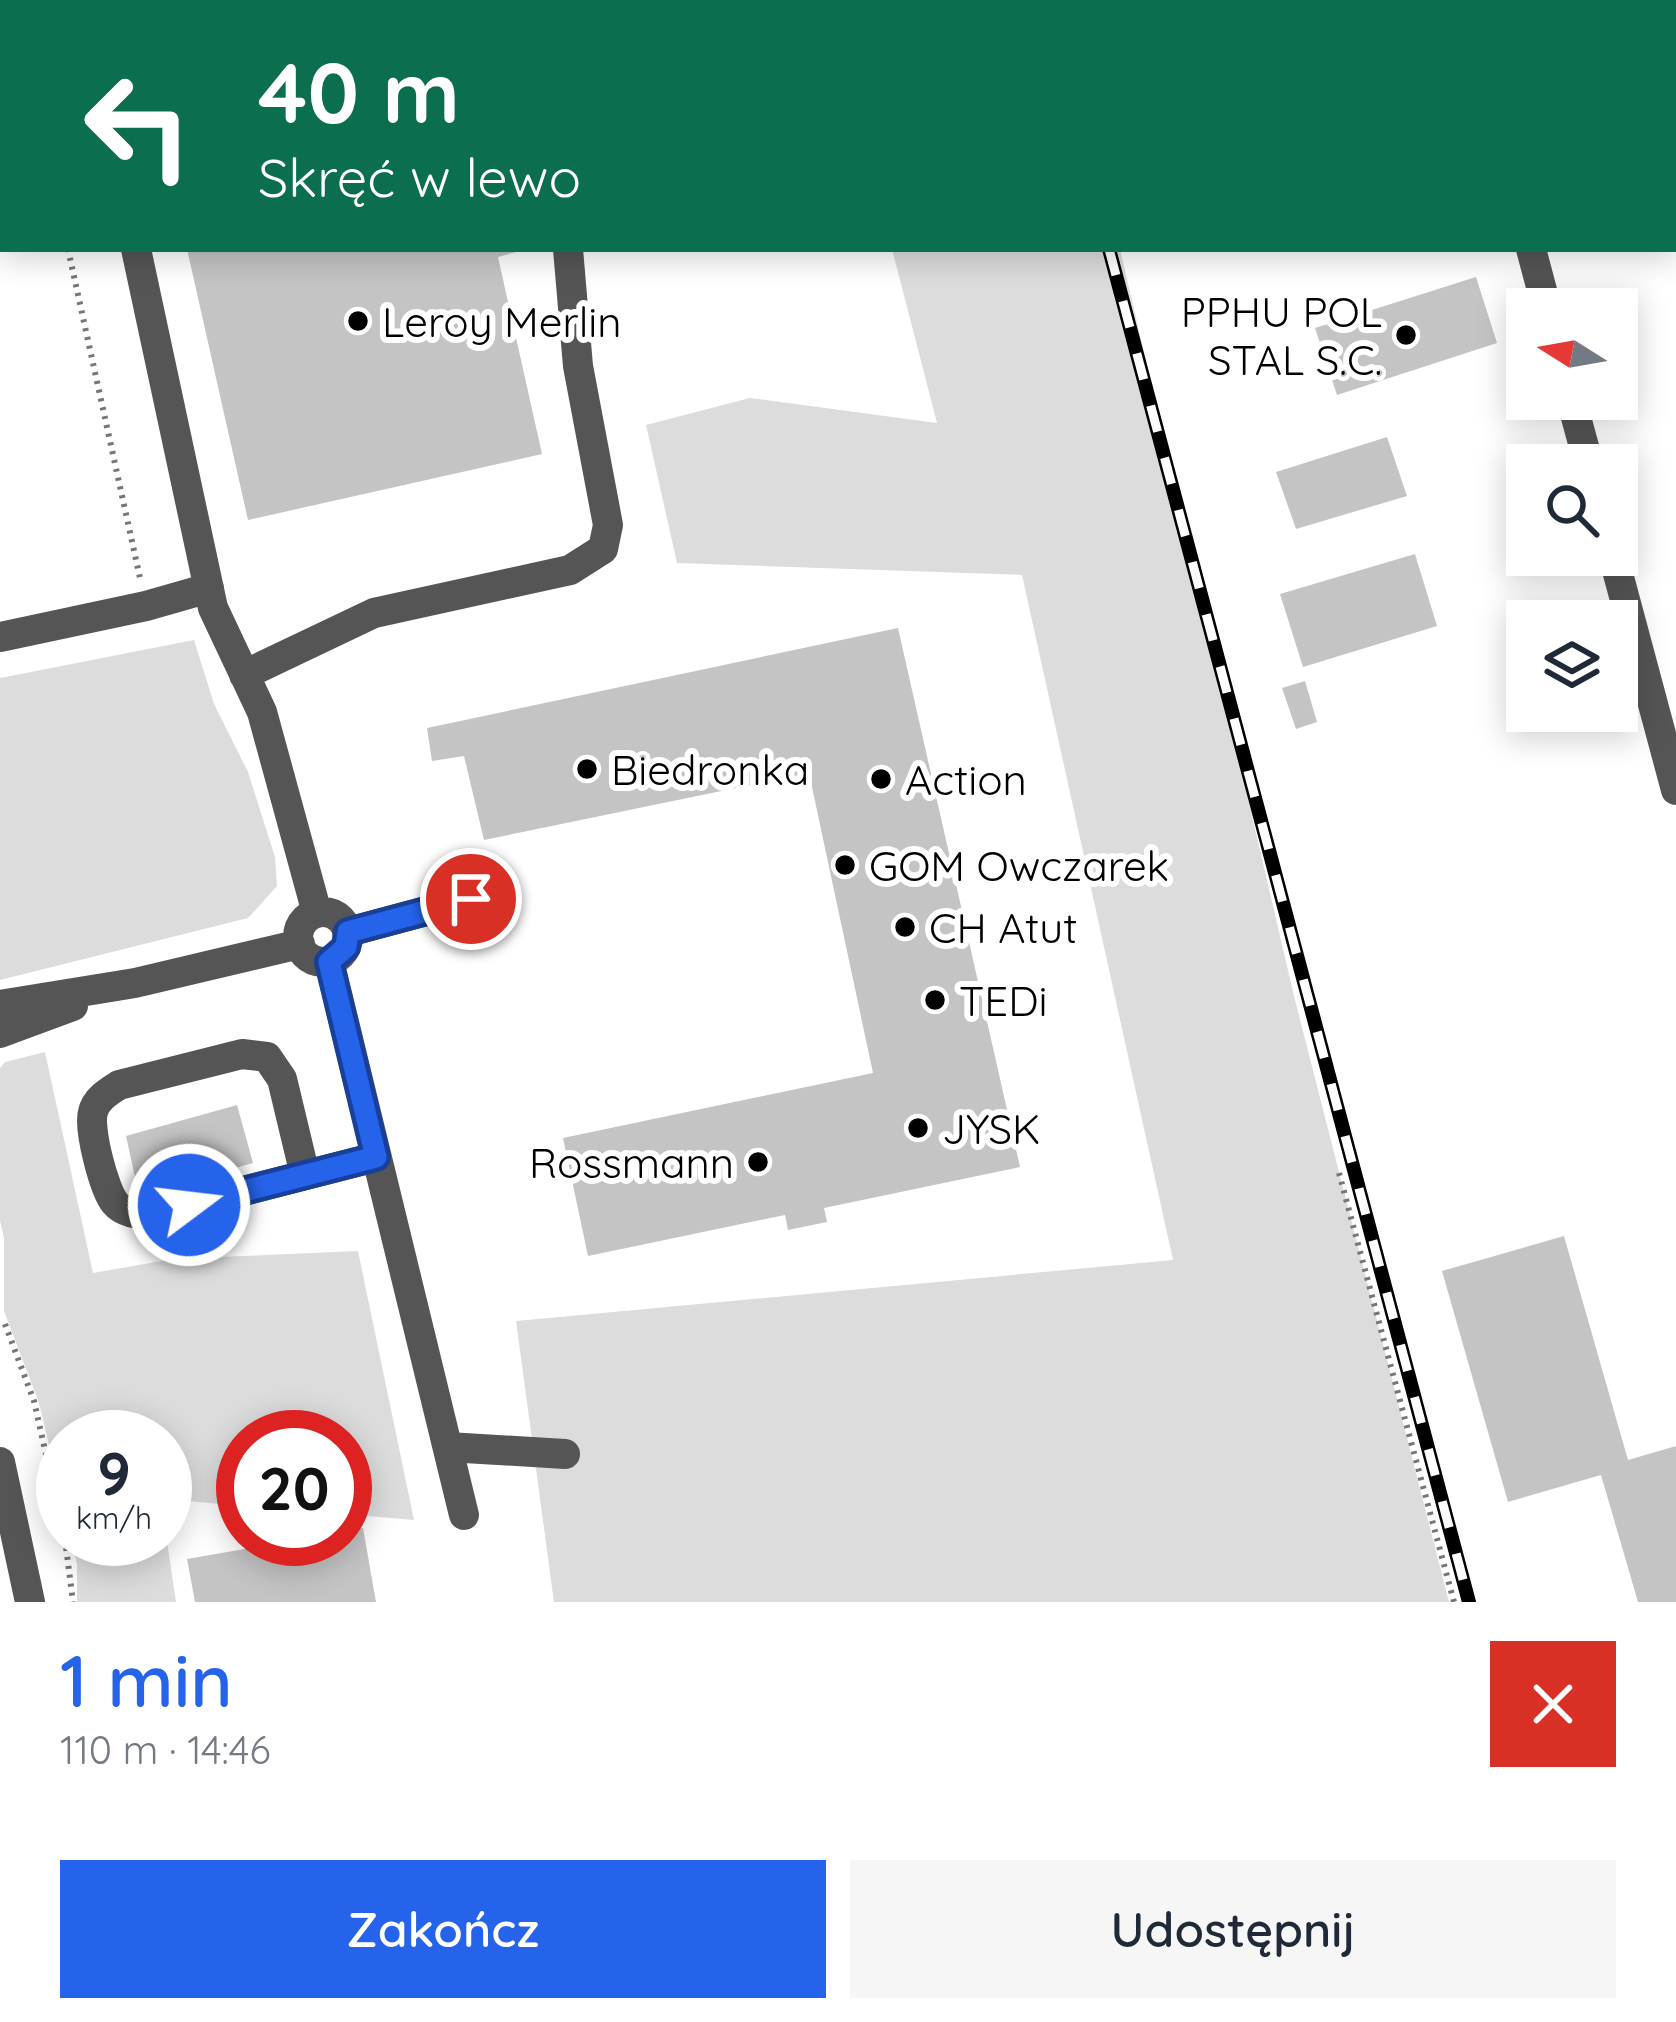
<!DOCTYPE html>
<html lang="pl">
<meta charset="utf-8">
<style>
:root{--surface:#fff;--page:#f6f6f7;--text:#1f2937;--muted:#747a83;--accent:#2563eb}
body{margin:0;font-family:Quicksand,sans-serif;background:var(--page);color:var(--text);height:100vh;display:flex;flex-direction:column;font-size:45px;white-space:nowrap}
*{box-sizing:border-box;margin:0}
p{font-size:39px;color:var(--muted)}
.icon{flex:none;width:66px;height:66px;fill:none;stroke:currentColor;stroke-width:2;stroke-linecap:round;stroke-linejoin:round}
.map{position:relative;height:1602px;overflow:hidden}
.sheet{display:flex;flex-direction:column;background:var(--surface);flex:1}
.sheet>*{flex:none}
.top-card{position:absolute;left:0px;top:0px;width:1677px;height:252px;box-shadow:0 6px 30px #0003;background:#0b6e4f;color:#fff;overflow:hidden}
.needle{width:78px;rotate:281deg}
.buttons{position:absolute;left:1506px;top:288px;display:grid;gap:24px}
.buttons a{display:grid;place-items:center;width:132px;height:132px;border-radius:0px;background:var(--surface);box-shadow:0 6px 30px #0003;font-size:60px}
.speed{position:absolute;left:36px;top:1410px;display:flex;gap:24px;font-size:60px;font-weight:700;text-align:center}
.speed>*{display:grid;place-content:center;width:156px;height:156px;border-radius:50%;background:var(--surface);box-shadow:0 6px 30px #0003;line-height:1}
.speed small{font-size:30px;font-weight:400}
.speed .limit{border:18px solid #d22;background:#fff;color:#111}
.pin{position:absolute;display:grid;place-items:center;width:102px;height:102px;color:#fff;margin:-51px;border:6px solid #fff;border-radius:50%;box-shadow:0 3px 12px #0007}
.me{position:absolute;width:132px;margin:-66px;rotate:75deg;stroke-linejoin:round;filter:drop-shadow(0 0 9px #0008)}
.turn{display:flex;align-items:center;gap:42px;height:252px;padding:0 60px;font-size:54px}
.turn .icon{width:156px;height:156px;stroke-width:2.5}
.turn b{display:block;font-size:84px;line-height:102px}
.round{display:grid;place-items:center;flex:none;width:126px;height:126px;border-radius:0px;background:var(--page)}
.summary{display:flex;align-items:center;justify-content:space-between;height:204px;padding:0 60px}
h1{font-size:72px;font-weight:600;line-height:90px;color:var(--accent)}
.primary-button{display:flex;gap:24px;margin-top:auto;padding:24px 60px}
.primary-button a{flex:1;height:138px;border-radius:0px;background:var(--accent);color:#fff;font-size:48px;font-weight:600;line-height:138px;text-align:center}
.primary-button a+a{background:var(--page);color:var(--text)}
.map>svg:first-child{display:block}
</style>
<div class="map">
<svg width="1676" height="1602" viewBox="0 0 1676 1602">
<rect width="100%" height="100%" fill="#fff"/>
<path fill="#dcdcdc" d="M827,0h706l-10,3z
M892,249h228l174,747 155,606h-895l-38,-281 657,-61 -151,-685 -345,-12 -31,-138 104,-27 187,25z
M194,640l20,64 34,68 27,85 2,29 -29,32 -248,62v-302z
M45,1052l48,221 80,-14 185,-8 56,269 -69,-6v-77h-102v69l-78,-7v-62h-102v67l-24,-101 -35,-92v-73l-4,-17v-153l5,-6z
M165,1528l11,74h-99v-38l-6,-25h94z"/>
<path fill="#c4c4c4" d="M187,249h340l-29,8 44,197 -294,66z
M1476,277l21,66 -160,52 -22,-67z
M1387,437l20,59 -111,33 -20,-57z
M1415,554l22,72 -134,41 -23,-73z
M898,628l122,539 -196,41 3,14 -39,8 -3,-15 -197,41 -25,-118 310,-65 -64,-300 -325,67 -20,-84 -32,5 -5,-33z
M1305,681l12,41 -21,7 -14,-41z
M237,1105l16,58 -114,32 -13,-59z
M1564,1236l64,224 48,-14v156h-38l-37,-127 -93,27 -66,-231z
M363,1528l13,74h-181l-8,-43 114,-20h44v-8z"/>
<g fill="none" stroke-linecap="round" stroke-linejoin="round">
<path stroke="#777" stroke-width="6" stroke-dasharray="3 6" stroke-linecap="butt" d="M13,0l1,3
M68,249l72,329
M1339,1173l115,429
M5,1324l29,77 29,129
M65,1539l8,63"/>
<path stroke="#555" stroke-width="30" d="M80,0l1,3
M529,0l1,3
M696,0v3
M797,0l1,3
M1464,0l1,3
M136,249l77,359 49,104 55,201
M1531,249l16,60
M1571,399l18,66
M1613,555l63,235
M0,637l146,-31 63,-18
M244,675l130,-62 196,-43 33,-21 5,-24 -30,-159 -10,-117
M298 937a25 25 0 1 1 50 0a25 25 0 1 1-50 0Z
M348,932l123,-33
M329,961l135,554
M0,1005l135,-22 165,-39
M0,1033l73,-27
M305,1175l-23,-96 -15,-22 -25,-3 -123,31c-11,7 -23,14 -26,27 -5,16 11,78 22,91 8,10 23,11 35,12l226,-58
M448,1447l117,7
M0,1462l30,140"/>
<defs>
<path id="rail" d="M1050,0l1,3
M1109,249l360,1353"/>
</defs>
<use href="#rail" stroke="#000" stroke-width="14"/>
<use href="#rail" stroke="#fff" stroke-width="9" stroke-dasharray="27" stroke-linecap="butt"/>
</g>
<g fill="none" stroke-linecap="round" stroke-linejoin="round">
<defs>
<path id="route" d="M189,1205l187,-48 -47,-195 17,-15 2,-15 123,-33"/>
</defs>
<use href="#route" stroke="#184099" stroke-width="30"/>
<use href="#route" stroke="#2563eb" stroke-width="21"/>
</g>
<g fill="#000" stroke="#fff" stroke-width="4.5">
<circle cx="358" cy="321" r="12"/>
<circle cx="1406" cy="335" r="12"/>
<circle cx="587" cy="769" r="12"/>
<circle cx="881" cy="779" r="12"/>
<circle cx="845" cy="865" r="12"/>
<circle cx="905" cy="927" r="12"/>
<circle cx="935" cy="1000" r="12"/>
<circle cx="918" cy="1128" r="12"/>
<circle cx="758" cy="1162" r="12"/>
</g>
<g text-anchor="middle" dominant-baseline="central" stroke-width="12" stroke-linejoin="round" paint-order="stroke">
<g font-size="42" fill="#000" stroke="#fff" text-anchor="start">
<text x="1382" y="311" text-anchor="end">PPHU POL<tspan x="1382" dy="48">STAL S.C.</tspan></text>
<text x="382" y="321">Leroy Merlin</text>
<text x="611" y="769">Biedronka</text>
<text x="905" y="779">Action</text>
<text x="869" y="865">GOM Owczarek</text>
<text x="929" y="927">CH Atut</text>
<text x="959" y="1000">TEDi</text>
<text x="942" y="1128">JYSK</text>
<text x="734" y="1162" text-anchor="end">Rossmann</text>
</g>
</g>
</svg>
<div class="buttons">
<a><svg class="needle" viewBox="-14 -14 28 28"><path d="M0-13l5 13h-10z" fill="#e53935"/><path d="M0 13l5-13h-10z" fill="#747a83"/></svg></a>
<a><svg class="icon" aria-label="search" viewBox="0 0 24 24"><circle cx="10" cy="10" r="6"/><path d="M15 15l6 6"/></svg></a>
<a><svg class="icon" aria-label="layers" viewBox="0 0 24 24"><path d="M12 4l9 5-9 5-9-5zM3 14l9 5 9-5"/></svg></a>
</div>
<div class="speed"><div>9<small>km/h</small></div><div class="limit">20</div></div>
<div class="pin" style="left:471px;top:899px;background:#d93025"><svg class="icon" aria-label="arrive" viewBox="0 0 24 24"><path d="M6 21V4h12l-3 4 3 4H6"/></svg></div>
<svg class="me" style="left:189px;top:1205px" viewBox="-20 -20 40 40"><circle r="17" fill="#2563eb" stroke="#fff" stroke-width="3"/><path d="M0-11L8 9 0 5-8 9z" fill="#fff"/></svg>
<div class="top-card">
<div class="turn"><svg class="icon" aria-label="left" viewBox="0 0 24 24"><path d="M17 20v-9H6M10 6l-5 5 5 5"/></svg><div><b>40 m</b>Skręć w lewo</div></div>
</div>
</div>
<section class="sheet">
<div class="summary"><div><h1>1 min</h1><p>110 m · 14:46</p></div><a class="round" style="background:#d93025;color:#fff"><svg class="icon" aria-label="close" viewBox="0 0 24 24"><path d="M6 6l12 12M18 6L6 18"/></svg></a></div>
<div class="primary-button"><a>Zakończ</a><a>Udostępnij</a></div>
</section>
